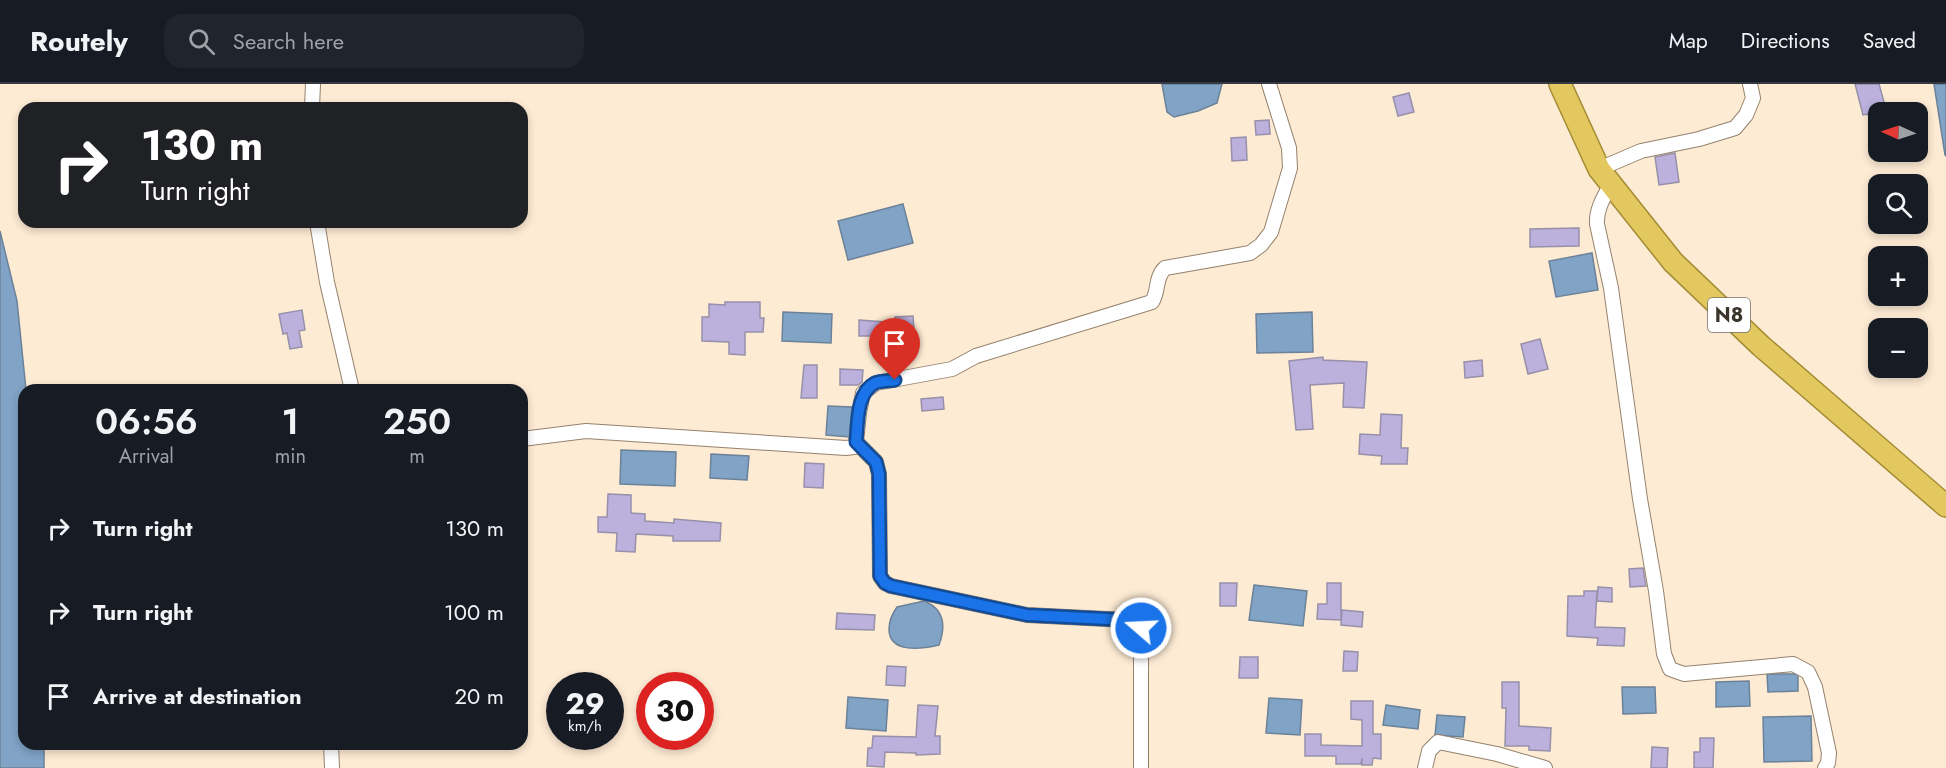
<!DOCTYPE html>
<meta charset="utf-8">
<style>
:root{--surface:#171b24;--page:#20242c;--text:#f1f3f6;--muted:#9ea1a6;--line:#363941}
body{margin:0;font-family:Jost,sans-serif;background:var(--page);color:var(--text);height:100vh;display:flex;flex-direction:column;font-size:22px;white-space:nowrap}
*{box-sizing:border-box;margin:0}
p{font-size:20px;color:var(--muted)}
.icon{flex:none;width:33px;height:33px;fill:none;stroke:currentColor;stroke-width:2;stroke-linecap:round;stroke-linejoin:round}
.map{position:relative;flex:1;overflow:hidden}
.drawer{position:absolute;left:18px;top:300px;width:510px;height:366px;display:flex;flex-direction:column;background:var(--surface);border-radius:18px;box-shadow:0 3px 9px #0003}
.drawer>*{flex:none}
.top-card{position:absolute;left:18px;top:18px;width:510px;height:126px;border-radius:18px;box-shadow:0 3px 9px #0003;background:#202124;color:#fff;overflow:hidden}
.needle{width:39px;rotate:273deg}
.fabs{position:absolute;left:1868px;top:18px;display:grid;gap:12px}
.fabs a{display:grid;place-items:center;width:60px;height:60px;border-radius:12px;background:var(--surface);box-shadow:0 3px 9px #0003;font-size:30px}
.speed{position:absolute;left:546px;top:588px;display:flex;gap:12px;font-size:30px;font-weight:700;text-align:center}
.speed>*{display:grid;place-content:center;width:78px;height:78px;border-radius:50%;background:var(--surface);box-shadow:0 3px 9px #0003;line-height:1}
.speed small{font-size:15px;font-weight:400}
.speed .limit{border:9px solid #d22;background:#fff;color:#111}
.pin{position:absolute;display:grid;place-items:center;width:51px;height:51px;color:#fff;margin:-62px -26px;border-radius:50% 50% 50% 0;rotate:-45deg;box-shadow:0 0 6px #0007}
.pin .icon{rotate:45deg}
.me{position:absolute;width:66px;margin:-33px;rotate:289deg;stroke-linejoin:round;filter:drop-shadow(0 0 4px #0008)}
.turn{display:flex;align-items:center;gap:21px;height:126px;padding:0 24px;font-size:27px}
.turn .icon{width:78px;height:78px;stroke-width:2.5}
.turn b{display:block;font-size:42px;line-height:51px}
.eta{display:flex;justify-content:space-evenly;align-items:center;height:102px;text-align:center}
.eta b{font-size:36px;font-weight:600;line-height:42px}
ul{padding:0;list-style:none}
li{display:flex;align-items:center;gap:18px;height:84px;padding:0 24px}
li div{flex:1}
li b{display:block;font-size:22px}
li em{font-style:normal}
header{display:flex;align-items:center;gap:36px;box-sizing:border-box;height:84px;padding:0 30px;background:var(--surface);border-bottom:2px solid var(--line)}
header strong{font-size:28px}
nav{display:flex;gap:33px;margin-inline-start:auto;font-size:21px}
.search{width:420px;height:54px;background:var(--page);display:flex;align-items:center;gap:15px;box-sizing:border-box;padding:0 21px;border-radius:18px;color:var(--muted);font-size:22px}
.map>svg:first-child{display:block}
</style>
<header>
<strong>Routely</strong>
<div class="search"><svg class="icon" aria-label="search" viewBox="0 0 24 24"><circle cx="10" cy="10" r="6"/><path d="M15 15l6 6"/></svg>Search here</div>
<nav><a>Map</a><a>Directions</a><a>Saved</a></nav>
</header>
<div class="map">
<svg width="1946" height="684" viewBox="0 0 1946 684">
<rect width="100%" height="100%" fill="#feebd4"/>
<path fill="#80a3c6" stroke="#6b8298" stroke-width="1.5" d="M1162,0h60l-5,19 -19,8 -24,6 -7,-5z
M1934,0h12v72l-1,-1z
M903,120l10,39 -65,17 -10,-39z
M0,147l17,70 9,89h-2v354h20v24h-44z
M1592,169l6,37 -42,7 -7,-36z
M783,228l49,2 -1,29 -49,-2z
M1312,228l1,40 -56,1 -1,-39z
M828,322l24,1 -2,30 -24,-2z
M621,366l55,2 -1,34 -55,-2z
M711,370l38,2 -2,24 -37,-2z
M1254,501l53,6 -4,35 -54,-6z
M924,517c20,8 22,25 15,44 -17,4 -50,9 -50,-16 0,-9 3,-15 8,-22z
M1767,590h31v17l-30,1z
M1749,597l1,25 -34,1v-25z
M1655,603l1,26 -33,1 -1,-27z
M848,613l40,3 -2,31 -40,-3z
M1269,614l33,2 -2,35 -34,-2z
M1386,621l34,5 -2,19 -35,-4z
M1437,631l28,2 -2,20 -28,-2z
M1811,632l1,45 -48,1 -1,-45z"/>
<path fill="#bcb0dd" stroke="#9690a9" stroke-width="1.5" d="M1855,0h24l7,25 -8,2v24l-5,1 -5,-22 -5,1z
M1409,9l5,19 -16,4 -5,-19z
M1269,36l1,14 -14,1 -1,-14z
M1246,53l1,23 -15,1 -1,-23z
M1675,69l4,29 -20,3 -4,-28z
M1579,144v18l-49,1v-18z
M725,218h35v16h4l-1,14h-18v23l-16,-1v-12l-27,-1v-24h7v-13l16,1z
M302,226l3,20 -6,1 3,16 -12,2 -3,-16 -4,1 -4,-20z
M913,232l1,13 -18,2 -1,-14z
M859,236l27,2v14h-27z
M1540,255l8,30 -20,5 -7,-30z
M1323,273v3l44,2 -3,46 -21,-1 1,-24 -34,2 3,44 -17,1 -7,-69z
M1482,276l1,16 -18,2 -1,-16z
M804,281h13v33h-16z
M840,285l23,1 -1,12 -4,3h-18z
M943,313l1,12 -22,2 -1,-12z
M1381,330l21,1 -1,33h7l-1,16h-26l1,-8 -23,-2 1,-20 20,1z
M805,379l19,1 -1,24 -19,-1z
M608,410l23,1v18l14,1v7l29,2v-4l47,4 -1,18h-47v-5l-37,-2 -1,18 -19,-1 1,-18 -19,-1v-15h9z
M1643,484l3,18 -16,1 -1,-18z
M1220,499h17l-1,23h-16z
M1327,499h14v37l-24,-1 1,-15h9z
M1598,503l14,1v14l-15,-1z
M1584,507h13l-2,36 30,1 -1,18 -27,-1 1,-7 -31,-2 1,-40h16z
M1342,526l21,2 -1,15 -21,-2z
M837,529l38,2 -1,15 -38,-1z
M1344,567l14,1 -1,19h-14z
M1240,573h18v21h-19z
M887,582l19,1 -1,19 -19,-1z
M1502,598h17v44l32,2 -1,23 -21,-1v-4h-24l1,-38h-4z
M1351,617h22v33h8v25l-8,-1 -1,7h-10v-7l-1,6h-25v-8h-31v-22h16v11l41,1v-26l-11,-1z
M918,621l20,1 -3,30h5v18l-24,1v-2l-31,-1 -1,15 -17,-1 1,-18h4l1,-12 43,1z
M1700,654h14l-1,30h-19v-16h6z
M1652,663l16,1 -1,20h-16z"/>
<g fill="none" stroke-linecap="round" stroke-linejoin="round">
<defs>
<path id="minor" d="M312,24l1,-24
M1599,85l42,-18 58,-12 36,-11 11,-13 7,-17 -3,-14
M1611,100c-7,13 -15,25 -14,40l14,64 29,211 16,92 8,63 6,15 14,5 109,-10 15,8 7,15 14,66 -1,10 -3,5
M317,138l10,60 25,108
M522,355l64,-8 260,17 8,-1 2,-5 3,-29 4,-20 13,-10 76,-14 24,-13 176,-54c7,-11 3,-25 13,-34l85,-15 11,-8 10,-13 19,-64 -1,-20 -20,-64
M856,358l20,20 3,12 1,102 5,7 6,3 136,29 100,5 10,3 4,5v140
M331,660l1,24
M1425,684l4,-17 9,-9 59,12 48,14"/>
<path id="trunk" d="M1560,0l39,85 74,93 88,84 185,160"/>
</defs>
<use href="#minor" stroke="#94826d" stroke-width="16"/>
<use href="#trunk" stroke="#a48c34" stroke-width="24"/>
<use href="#minor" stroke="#fff" stroke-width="14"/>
<use href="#trunk" stroke="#e3c860" stroke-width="21"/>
</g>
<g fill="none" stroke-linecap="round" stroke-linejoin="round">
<defs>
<path id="route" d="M895,296c-6,1 -14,1 -20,3 -19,10 -17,40 -19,59l20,20 3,12 1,102 5,7 6,3 136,29 100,5 10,3 4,5"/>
</defs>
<use href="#route" stroke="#114b97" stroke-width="15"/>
<use href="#route" stroke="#1a73e8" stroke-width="10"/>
</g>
<g text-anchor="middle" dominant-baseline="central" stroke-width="4.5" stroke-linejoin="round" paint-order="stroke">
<rect fill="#fff" stroke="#76716b" stroke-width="1.5" x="1708" y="214" width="42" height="34" rx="4.5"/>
<g font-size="20" font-weight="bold" fill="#3b342b">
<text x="1729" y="231">N8</text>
</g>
</g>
</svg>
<div class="fabs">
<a><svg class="needle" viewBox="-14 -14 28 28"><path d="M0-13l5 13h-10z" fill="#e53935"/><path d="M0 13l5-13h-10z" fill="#9ea1a6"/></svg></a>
<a><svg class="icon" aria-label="search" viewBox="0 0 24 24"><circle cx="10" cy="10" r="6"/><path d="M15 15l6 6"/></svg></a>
<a>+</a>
<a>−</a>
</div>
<div class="speed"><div>29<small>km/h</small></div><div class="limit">30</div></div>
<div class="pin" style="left:895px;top:296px;background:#d93025"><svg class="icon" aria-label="arrive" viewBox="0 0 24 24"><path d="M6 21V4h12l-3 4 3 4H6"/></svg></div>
<svg class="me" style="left:1141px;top:544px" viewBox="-20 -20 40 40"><circle r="17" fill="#1a73e8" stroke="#fff" stroke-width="3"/><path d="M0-11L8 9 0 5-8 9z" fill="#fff"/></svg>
<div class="top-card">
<div class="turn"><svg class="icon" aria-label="right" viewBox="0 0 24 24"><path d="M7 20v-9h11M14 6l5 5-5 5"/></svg><div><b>130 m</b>Turn right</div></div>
</div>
<section class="drawer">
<div class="eta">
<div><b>06:56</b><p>Arrival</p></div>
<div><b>1</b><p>min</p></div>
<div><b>250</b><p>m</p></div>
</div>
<ul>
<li><svg class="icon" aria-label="right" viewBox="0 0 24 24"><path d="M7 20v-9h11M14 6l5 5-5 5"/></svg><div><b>Turn right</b></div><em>130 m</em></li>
<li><svg class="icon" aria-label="right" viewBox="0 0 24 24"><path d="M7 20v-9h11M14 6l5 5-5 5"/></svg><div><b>Turn right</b></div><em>100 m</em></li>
<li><svg class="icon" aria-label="arrive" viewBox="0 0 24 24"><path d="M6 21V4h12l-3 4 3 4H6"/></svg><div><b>Arrive at destination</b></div><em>20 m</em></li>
</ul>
</section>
</div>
